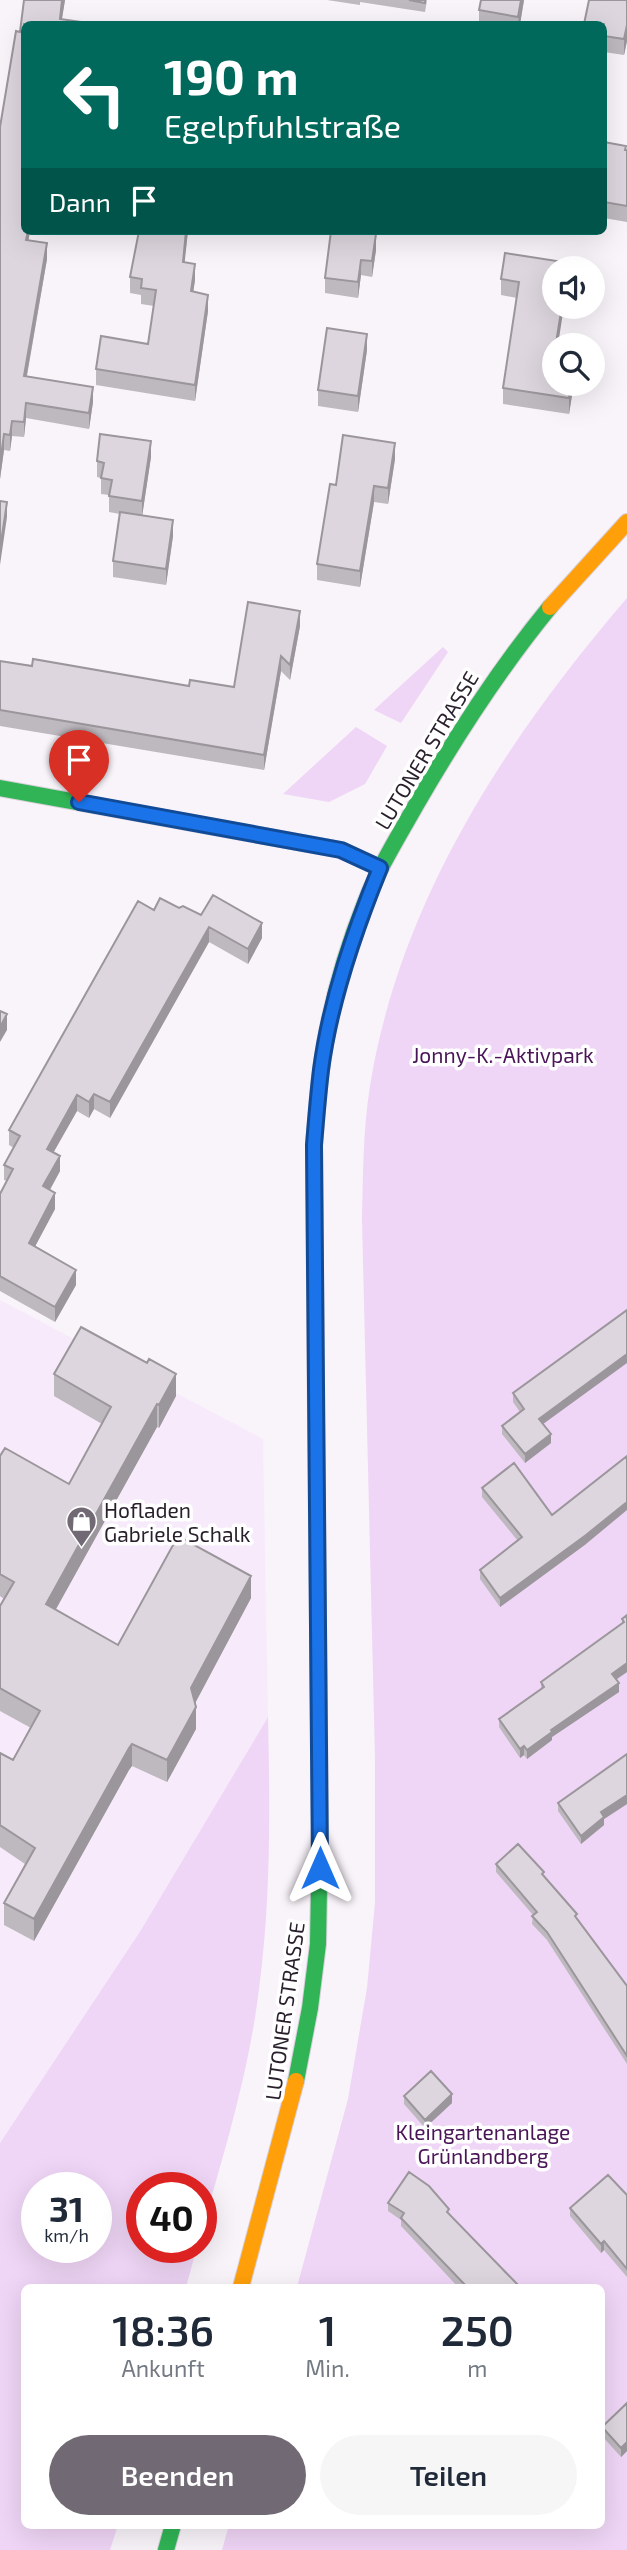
<!DOCTYPE html>
<html lang="de">
<meta charset="utf-8">
<style>
:root{--surface:#fff;--page:#f6f6f7;--text:#1f2937;--muted:#747a83;--accent:#716973}
body{margin:0;font-family:"Exo 2",sans-serif;background:var(--page);color:var(--text);height:100vh;display:flex;flex-direction:column;font-size:26px;white-space:nowrap}
*{box-sizing:border-box;margin:0}
p{font-size:23px;color:var(--muted)}
.icon{flex:none;width:38px;height:38px;fill:none;stroke:currentColor;stroke-width:2;stroke-linecap:round;stroke-linejoin:round}
.map{position:relative;flex:1;overflow:hidden}
.drawer{position:absolute;left:21px;top:2284px;width:584px;height:245px;display:flex;flex-direction:column;background:var(--surface);border-radius:10px;box-shadow:0 7px 28px #0002}
.drawer>*{flex:none}
.guide{position:absolute;left:21px;top:21px;width:586px;height:214px;border-radius:10px;box-shadow:0 7px 28px #0002;background:#00695c;color:#fff;overflow:hidden}
.tools{position:absolute;left:542px;top:256px;display:grid;gap:14px}
.tools a{display:grid;place-items:center;width:63px;height:63px;border-radius:50%;background:var(--surface);box-shadow:0 7px 28px #0002;font-size:35px}
.speed{position:absolute;left:21px;top:2172px;display:flex;gap:14px;font-size:35px;font-weight:700;text-align:center}
.speed>*{display:grid;place-content:center;width:91px;height:91px;border-radius:50%;background:var(--surface);box-shadow:0 7px 28px #0002;line-height:1}
.speed small{font-size:18px;font-weight:400}
.speed .limit{border:10px solid #d22;background:#fff;color:#111}
.pin{position:absolute;display:grid;place-items:center;width:60px;height:60px;color:#fff;margin:-72px -30px;border-radius:50% 50% 50% 0;rotate:-45deg;box-shadow:0 0 7px #0007}
.pin .icon{rotate:45deg}
.me{position:absolute;width:77px;margin:-38px;rotate:0deg;stroke-linejoin:round;filter:drop-shadow(0 0 5px #0008)}
.turn{display:flex;align-items:center;gap:24px;height:147px;padding:0 28px;font-size:32px}
.turn .icon{width:91px;height:91px;stroke-width:2.5}
.turn b{display:block;font-size:49px;line-height:60px}
.then{display:flex;align-items:center;height:66px;padding:0 28px;background:#0003;gap:14px;font-size:26px}
.eta{display:flex;justify-content:space-evenly;align-items:center;height:119px;text-align:center}
.eta b{font-size:42px;font-weight:600;line-height:49px}
.primary-button{display:flex;gap:14px;margin-top:auto;padding:14px 28px}
.primary-button a{flex:1;height:80px;border-radius:42px;background:var(--accent);color:#fff;font-size:28px;font-weight:600;line-height:80px;text-align:center}
.primary-button a+a{background:var(--page);color:var(--text)}
.map>svg:first-child{display:block}
</style>
<div class="map">
<svg width="627" height="2550" viewBox="0 0 627 2550">
<rect width="100%" height="100%" fill="#f9f3fa"/>
<path fill="#f7ebfb" d="M0,1300l263,139 5,278 -127,213 -141,213z"/>
<path fill="#efd5f6" fill-rule="evenodd" d="M627,598v1952h-405l7,-25h373v-238h-305l51,-188 19,-111 8,-85v-146l-13,-538c1,-44 1,-89 8,-133 30,-186 137,-348 257,-488z
M443,647l5,5 -47,71 -27,-13z
M356,727l31,19 -22,38 -36,18 -46,-8z
M268,1717c2,91 3,182 -9,272 -10,83 -35,164 -58,244v-45h-59v59h55l-11,40h-162v238h94l-8,25h-110v-407l141,-213zM37,2188h59v59h-59z"/>
<g fill="none" stroke-linecap="round" stroke-linejoin="round">
<defs>
<path id="fast" d="M0,788l341,62 39,18
M317,1109c5,-69 22,-141 48,-206 13,-34 33,-66 51,-98 40,-69 83,-136 134,-198
M296,2081l14,-73 8,-64 2,-115 -4,-409
M166,2550l7,-25"/>
<path id="slow" d="M550,607l77,-85
M316,1420l-2,-275 3,-36
M241,2287l55,-206"/>
</defs>
<use href="#fast" stroke="#d7d0d9" stroke-width="18"/>
<use href="#slow" stroke="#d7d0d9" stroke-width="18"/>
<use href="#fast" stroke="#30b455" stroke-width="16"/>
<use href="#slow" stroke="#ff9f0a" stroke-width="16"/>
</g>
<path fill="#beb8bf" d="M24,0h41l-3,19 20,3v2h-58v207h6l-2,10 19,2v16l-20,117 66,11v15l-4,27 -63,-11 -2,19 -12,-1 -2,15 -6,-1 -4,29v-352l16,-96 4,1z
M327,0h100l-2,12 -65,-10v3z
M481,0h43l-4,24h-41v-14z
M627,0v41l-3,14 -20,-3v-28z
M604,142l23,8v72l-23,-4z
M139,231h49l-4,32 11,17 -2,12 15,19 -13,90 -99,-16v-16l52,-25 6,-38 -13,-2v-9l-11,-2v-16z
M376,250l-4,27 -11,-2 -3,23 -33,-5v-15z
M555,268l4,75 -4,40h19l-5,31 -66,-10v-16l14,-90 -16,-3v-16z
M367,350l-9,62 -40,-6v-16z
M151,457l-9,59 31,20 -7,49 -53,-8v-16l7,-47 -11,-2v-17l-8,-1v-16l-4,-1v-16z
M395,459l-7,45 -14,-2 -14,85 -43,-7v-16l19,-79z
M300,626l-10,54 -9,-9 -17,99 -264,-44v-65l189,25 45,1z
M179,908l83,30 -14,26 -39,-22 -99,176 -16,-9 -5,9 -12,-7 -24,41 7,19 -10,19 5,19 -20,37 41,39 -21,37 -55,-31v-97l7,-13 -3,-1v-15l10,-17 -5,-3v-15l145,-220z
M54,1374l122,22 -17,32 -2,-1 -101,182 62,36 133,-47 -56,105 1,26 -29,53 -35,-16 -3,4 -95,171 -30,-16v-22l21,-39 -25,-17v-94l13,7 18,-32 -31,-17v-105l4,-7 -4,-3v-140l69,28 33,-60 -48,-28z
M513,1393l30,31 8,19 -26,20 -23,-29v-8l18,-14 -7,-10z
M482,1488l70,27 34,29 -86,63 -20,-28v-9l38,-29 -36,-44z
M627,1615v57l-11,8 3,12 -67,45v3l-25,19 -3,-4 -4,3 -21,-31v-8l42,-29v-8l81,-59v-4z
M627,1754v50l-23,15v6l-23,19 -23,-33v-8z
M496,1864l48,12 83,110v78l-80,-124 -15,-16 1,-9 -37,-43z
M404,2096l48,7 -27,25 -21,-24z
M627,2195v82l-23,-27 -3,3 -31,-37v-8z
M388,2203l61,11 71,73h-62l-57,-61v-6l-13,-9z
M627,2403v48l-6,6 -19,-21v-9z"/>
<path fill="#9b969b" d="M62,0h3l-4,24 -1,-5z
M521,0h3l-4,24h-2z
M627,25v16l-3,14v-16z
M28,231h2l-4,25v-16z
M186,231h2l-5,47v-16z
M376,234v16l-4,27v-16z
M47,243v16l-23,132v-15z
M361,260v15l-3,23v-16z
M195,264v16l-4,27v-16z
M208,295v16l-13,90v-16z
M562,306h2l-6,39h-2z
M367,334v16l-9,62v-16z
M571,383h3l-5,31v-16z
M93,387v15l-4,27v-16z
M26,403v15l-2,19v-15z
M12,421v15l-2,15v-16z
M4,434v16l-4,29v-15z
M151,441v16l-9,60v-16z
M395,443v16l-7,45v-16z
M374,486v16l-14,85v-16z
M7,502v15l-7,48v-16z
M173,520v16l-7,49v-16z
M300,611v15l-10,54v-15z
M281,656v15l-17,99v-15z
M262,923v15l-14,26v-15z
M209,927v15l-99,176v-16z
M7,1014v16l-7,12v-15z
M94,1094v15l-5,9v-16z
M77,1095v16l-30,53v-15z
M60,1156v15l-17,31v-16z
M55,1193v16l-26,49v-15z
M76,1270v15l-21,37v-15z
M627,1354v9l-88,64v-8z
M176,1374v22l-17,32v-23z
M157,1404v23l-111,200v-23z
M551,1434v9l-26,20v-9z
M627,1502v8l-41,34 -86,63v-9z
M251,1576v22l-60,113v-23z
M627,1663v9l-15,10v-8z
M619,1683v9l-67,45v3l-25,19v-9l24,-20z
M196,1707v22l-29,53v-22z
M132,1744v22l-3,4 -95,171v-22l95,-171z
M524,1746v9l-4,3v-9z
M627,1795v9l-23,15v6l-23,19v-8l20,-24z
M452,2094v9l-27,25v-8z
M604,2241v9l-3,3v-9z
M627,2442v9l-6,6v-9z"/>
<path fill="#ddd6de" stroke="#9b969b" stroke-width="2" d="M24,0h38l-2,19 22,3v2h-58v207h4l-2,9 21,3 -23,133 69,11 -4,26 -63,-10 -2,19 -12,-1 -2,14 -6,-1 -4,30v-337l16,-96 4,1z
M409,0h16v3z
M481,0h40l-3,17 -39,-7z
M589,0h38v25l-3,14 -20,-3v-12h-20z
M604,142l22,4 -1,4h2v56l-23,-4z
M139,231h47l-3,31 12,2 -4,27 17,4 -13,90 -99,-16 5,-33 47,8 8,-54 -15,-2 1,-9 -12,-2z
M331,231h25l20,3 -4,27 -11,-1 -3,22 -33,-4z
M505,253l84,13v2h-34v38h7l-6,37 12,2h-13v38h16l-2,15 -66,-10 16,-106 -18,-3z
M327,328l40,6 -9,62 -40,-6z
M100,434l51,7 -9,60 -33,-5 3,-16 -11,-2 3,-15 -7,-2z
M343,435l52,8 -7,45 -14,-2 -14,85 -43,-7 13,-80 6,1z
M0,501l7,1 -7,47z
M120,512l53,8 -7,49 -53,-8z
M248,602l52,9 -10,54 -9,-9 -17,99 -264,-45v-49l32,5 1,-7 156,27 1,-6 44,7z
M213,895l49,28 -14,26 -39,-22 -99,175 -16,-8 -5,8 -12,-7 -30,54 13,7 -17,30 12,7 -26,50 47,27 -21,37 -55,-31v-82l13,-25 -9,-4 16,-29 -11,-6 129,-229 16,9 6,-12 19,10 4,-2 18,9z
M0,1011l7,3 -7,13z
M627,1310v44l-88,65 12,15 -26,20 -23,-28 22,-17 -11,-16z
M81,1327l66,36 2,-4 27,15 -17,31 -2,-1 -111,200 72,41 60,-109 73,40 -60,112 5,19 -29,53 -35,-16 -3,4 -95,171 -30,-16 31,-55 -35,-23v-72l13,7 27,-49 -40,-23v-82l14,-24 -14,-8v-118l5,-8 64,36 42,-77 -57,-33z
M627,1456v46l-41,33 -86,63 -20,-28 42,-33 -40,-49 32,-25 38,52z
M627,1615v48l-15,11 7,9 -68,47 1,2 -25,18 -3,-4 -4,3 -21,-30 45,-32 -3,-5 83,-60 -2,-3z
M627,1754v41l-26,17 3,5 -23,19 -23,-33z
M518,1844l26,28 -2,2 35,40 -2,2 52,70v70l-80,-124 -15,-16 5,-4 -41,-48z
M431,2071l21,23 -27,26 -21,-24z
M409,2172l20,14 20,23 -2,3 73,75h-53l-66,-69 3,-5 -16,-10z
M608,2175l19,20v74l-23,-28 -3,3 -31,-36z
M627,2403v39l-6,6 -19,-21z"/>
<g fill="none" stroke-linecap="round" stroke-linejoin="round">
<defs>
<path id="route" d="M79,802l262,48 39,18c-26,64 -50,133 -59,202 -3,25 -5,50 -7,75l6,723"/>
</defs>
<use href="#route" stroke="#114b97" stroke-width="18"/>
<use href="#route" stroke="#1a73e8" stroke-width="12"/>
</g>
<defs>
<symbol id="shop-pin" viewBox="-11 -11 22 30"><path d="M0 17L-7.5 6A9.5 9.5 0 1 1 7.5 6Z" fill="#716973" stroke="#fff"/><path d="M-5-2.5h2.3a2.7 3.5 0 0 1 5.4 0H5L5.5 6h-11ZM-1.5-2.5h3a1.5 2.3 0 0 0-3 0Z" fill="#fff"/></symbol>
</defs>
<g fill-rule="evenodd">
<use href="#shop-pin" x="64" y="1504" width="35" height="47"/>
</g>
<g text-anchor="middle" dominant-baseline="central" stroke-width="7" stroke-linejoin="round" paint-order="stroke">
<g font-size="21" fill="#281f2b" stroke="#fff">
<text transform="translate(426 750) rotate(-59)">LUTONER STRASSE</text>
<text transform="translate(284 2011) rotate(-82)">LUTONER STRASSE</text>
</g>
<g font-size="21" fill="#491556" stroke="#fff">
<text x="503" y="1054">Jonny-K.-Aktivpark</text>
<text x="483" y="2131">Kleingartenanlage<tspan x="483" dy="24">Grünlandberg</tspan></text>
</g>
<g font-size="21" fill="#281f2b" stroke="#fff" text-anchor="start">
<text x="104" y="1509">Hofladen<tspan x="104" dy="24">Gabriele Schalk</tspan></text>
</g>
</g>
</svg>
<div class="tools">
<a><svg class="icon" aria-label="sound" viewBox="0 0 24 24"><path d="M4 9h4l5-4v14l-5-4H4zM17 9q2 3 0 6"/></svg></a>
<a><svg class="icon" aria-label="search" viewBox="0 0 24 24"><circle cx="10" cy="10" r="6"/><path d="M15 15l6 6"/></svg></a>
</div>
<div class="speed"><div>31<small>km/h</small></div><div class="limit">40</div></div>
<div class="pin" style="left:79px;top:802px;background:#d93025"><svg class="icon" aria-label="arrive" viewBox="0 0 24 24"><path d="M6 21V4h12l-3 4 3 4H6"/></svg></div>
<svg class="me" style="left:320px;top:1868px" viewBox="-20 -20 40 40"><path d="M0-17L14 15 0 8-14 15z" fill="#1a73e8" stroke="#fff" stroke-width="4"/></svg>
<div class="guide">
<div class="turn"><svg class="icon" aria-label="left" viewBox="0 0 24 24"><path d="M17 20v-9H6M10 6l-5 5 5 5"/></svg><div><b>190 m</b>Egelpfuhlstraße</div></div>
<div class="then">Dann<svg class="icon" aria-label="arrive" viewBox="0 0 24 24"><path d="M6 21V4h12l-3 4 3 4H6"/></svg></div>
</div>
<section class="drawer">
<div class="eta">
<div><b>18:36</b><p>Ankunft</p></div>
<div><b>1</b><p>Min.</p></div>
<div><b>250</b><p>m</p></div>
</div>
<div class="primary-button"><a>Beenden</a><a>Teilen</a></div>
</section>
</div>
